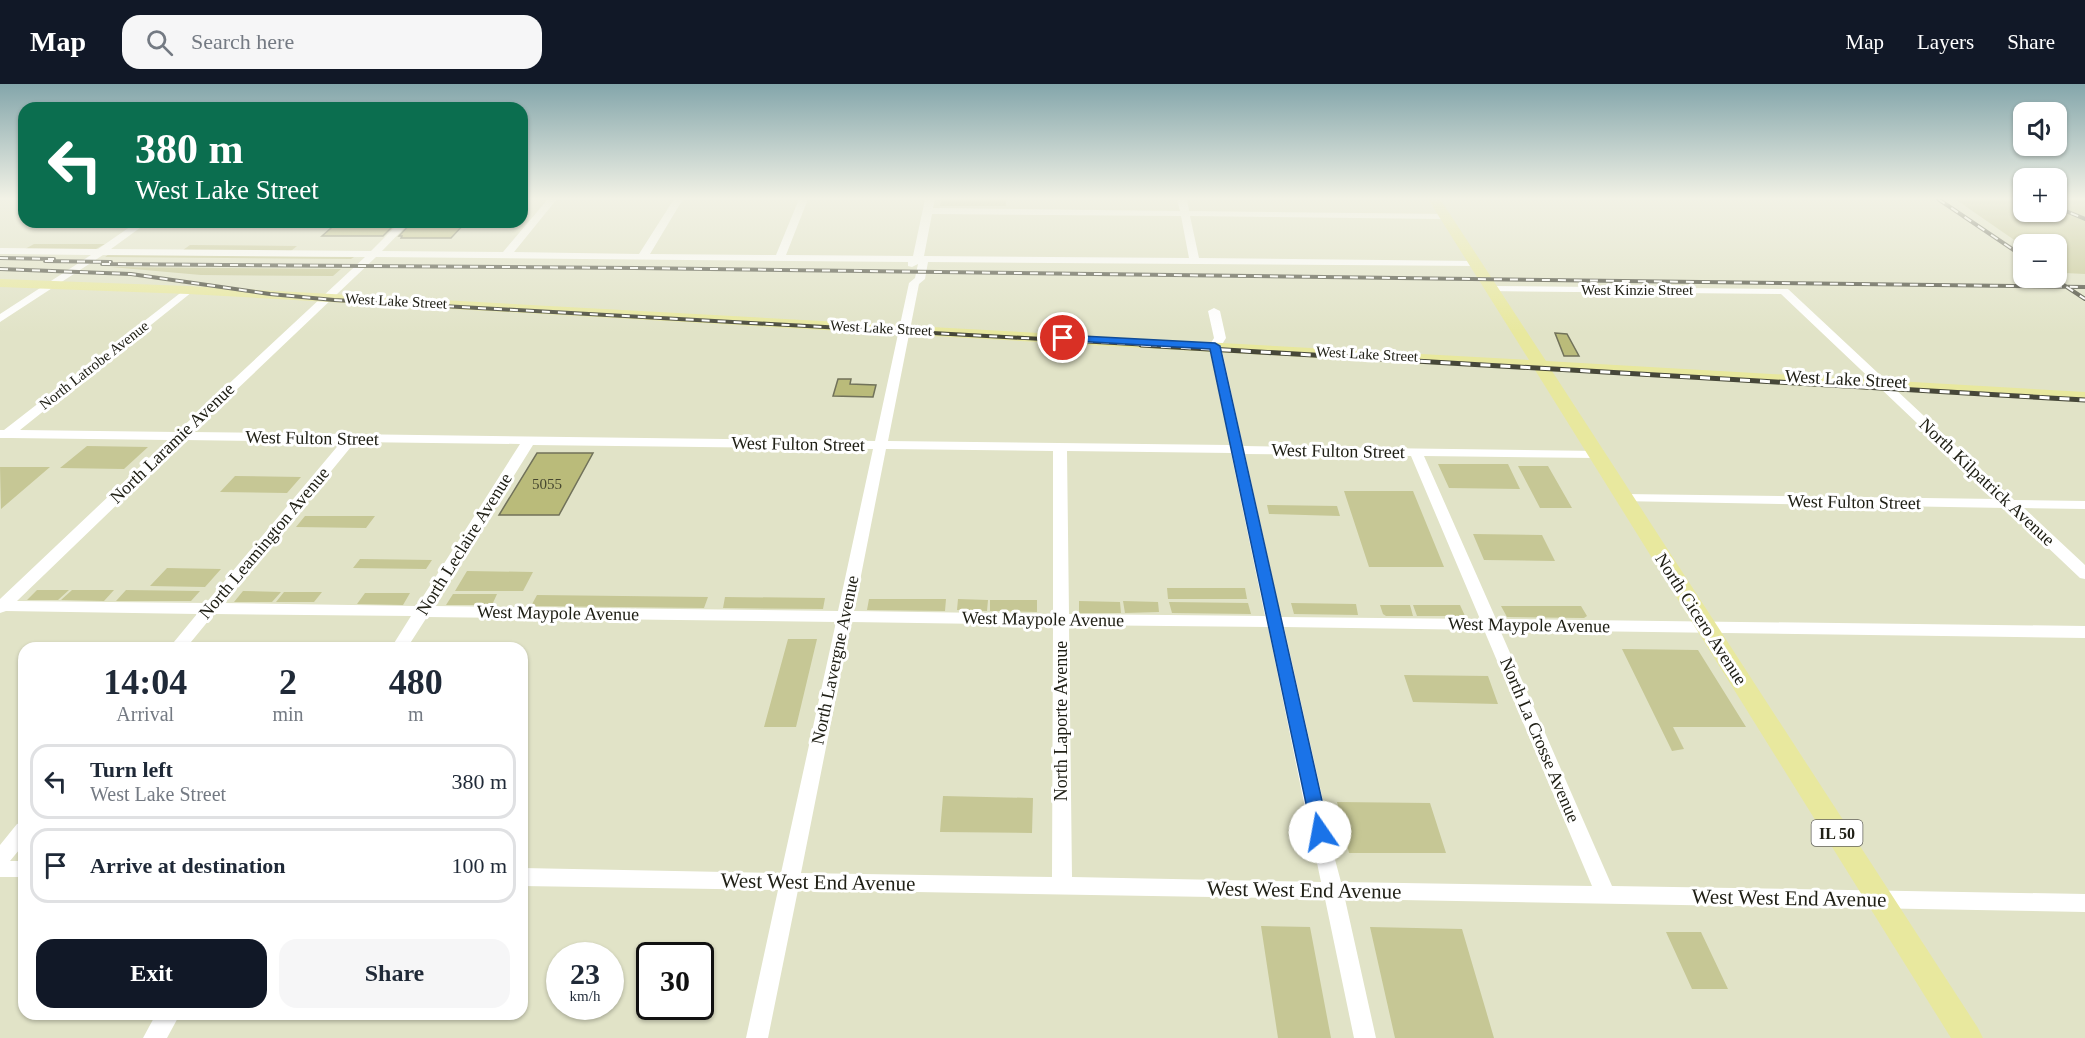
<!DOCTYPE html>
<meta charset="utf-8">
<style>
:root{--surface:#fff;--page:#f6f6f7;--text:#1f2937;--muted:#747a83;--line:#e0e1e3;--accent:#111827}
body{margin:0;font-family:Georgia,serif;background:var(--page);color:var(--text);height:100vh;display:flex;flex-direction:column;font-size:22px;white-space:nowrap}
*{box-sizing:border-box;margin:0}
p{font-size:20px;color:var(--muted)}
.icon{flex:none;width:33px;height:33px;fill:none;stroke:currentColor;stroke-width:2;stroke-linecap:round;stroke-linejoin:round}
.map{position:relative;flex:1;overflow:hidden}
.panel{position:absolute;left:18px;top:558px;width:510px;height:378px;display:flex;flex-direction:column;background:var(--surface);border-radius:18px;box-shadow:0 2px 4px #0004}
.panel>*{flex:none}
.guide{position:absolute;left:18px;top:18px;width:510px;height:126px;border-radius:18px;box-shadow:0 2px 4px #0004;background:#0b6e4f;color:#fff;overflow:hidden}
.fabs{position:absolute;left:2013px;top:18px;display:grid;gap:12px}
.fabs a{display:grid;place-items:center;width:54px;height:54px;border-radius:12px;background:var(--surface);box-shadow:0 2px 4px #0004;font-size:30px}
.speed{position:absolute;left:546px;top:858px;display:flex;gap:12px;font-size:30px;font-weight:700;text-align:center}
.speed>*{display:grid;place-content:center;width:78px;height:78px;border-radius:50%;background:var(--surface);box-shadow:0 2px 4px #0004;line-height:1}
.speed small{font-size:15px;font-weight:400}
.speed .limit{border:3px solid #111;border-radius:9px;background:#fff;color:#111}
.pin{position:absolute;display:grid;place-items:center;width:51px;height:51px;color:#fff;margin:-26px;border:3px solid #fff;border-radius:50%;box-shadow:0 2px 6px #0007}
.me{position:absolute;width:66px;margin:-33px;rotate:348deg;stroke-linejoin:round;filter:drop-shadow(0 0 4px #0008)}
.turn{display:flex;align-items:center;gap:21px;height:126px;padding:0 18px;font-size:27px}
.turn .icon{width:78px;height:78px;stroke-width:2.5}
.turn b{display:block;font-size:42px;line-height:51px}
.eta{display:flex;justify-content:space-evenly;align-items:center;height:102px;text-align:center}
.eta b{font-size:36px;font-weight:700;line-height:42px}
.cta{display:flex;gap:12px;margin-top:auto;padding:12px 18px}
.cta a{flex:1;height:69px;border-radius:18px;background:var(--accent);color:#fff;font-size:24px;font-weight:700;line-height:69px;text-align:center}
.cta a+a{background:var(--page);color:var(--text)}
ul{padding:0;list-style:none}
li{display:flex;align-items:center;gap:18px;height:75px;margin:0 12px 9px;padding:0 6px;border:3px solid var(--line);border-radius:18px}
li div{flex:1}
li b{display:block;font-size:22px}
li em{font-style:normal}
header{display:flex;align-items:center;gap:36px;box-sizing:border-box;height:84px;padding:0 30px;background:var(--accent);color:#fff}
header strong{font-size:28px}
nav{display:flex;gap:33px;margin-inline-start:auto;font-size:21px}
.search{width:420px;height:54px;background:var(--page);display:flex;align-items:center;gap:15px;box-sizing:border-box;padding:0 21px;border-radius:18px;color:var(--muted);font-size:22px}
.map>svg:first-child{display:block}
</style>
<header>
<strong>Map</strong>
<div class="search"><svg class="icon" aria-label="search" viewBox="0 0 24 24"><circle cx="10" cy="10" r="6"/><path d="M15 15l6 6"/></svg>Search here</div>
<nav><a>Map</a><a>Layers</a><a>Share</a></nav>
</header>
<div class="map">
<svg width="2085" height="954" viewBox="0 0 2085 954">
<rect width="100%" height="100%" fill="#e1e3c7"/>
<path fill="#c6c795" d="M941,115h65v7h-66z
M1955,115h68l1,13h32l1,-13h28v75l-20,-1 -8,-5 -1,-24 -33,2z
M34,160h71l-11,6 -69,-1z
M190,161l107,1 -6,5 -108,-1z
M109,170l245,3 -3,2 -246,-2z
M111,183l230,2 -8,7 -132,-1z
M87,362l61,1 -24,22 -64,-1z
M1438,380h70l12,25 -71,-1z
M1518,382h30l24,42h-32z
M0,383h50l-49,42z
M235,392l66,1 -14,16 -67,-1z
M1344,407h69l31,76h-75z
M1267,421l70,1 3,10 -71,-2z
M305,432h70l-9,12 -70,-1z
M1473,450l69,1 13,26 -71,-1z
M360,475l72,1 -6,9 -73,-1z
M167,484l54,1 -16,18 -55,-1z
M467,487l66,1 -10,19h-68z
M1167,504h78l2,11h-79z
M37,506h32l-11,10h-31z
M72,506h42l-10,11 -43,-1z
M126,506l74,1 -9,10h-75z
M243,507l38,1 -9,10h-38z
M284,508h38l-8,10h-38z
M365,509h45l-7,12 -46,-1z
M453,510h44l-5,11h-46z
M537,511l171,2 -4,11 -173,-2z
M725,513l100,1 -2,11 -100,-1z
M869,515h77l-1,12 -78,-1z
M958,515l30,1 -1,11 -30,-1z
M990,516h47v12l-47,-1z
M1079,517l41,1 1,11h-42z
M1123,517l35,1 1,10 -34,1z
M1169,518l79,1 3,11 -79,-1z
M1291,519l65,1 2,11 -64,-1z
M1380,521h30l3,11h-27l-3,-2z
M1413,521h47l5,11h-48z
M1501,522h80l6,10 -3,2 -77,-1z
M788,555h29l-21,88h-32z
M1622,565l76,1 48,77h-73l11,22 -12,2z
M1404,591l84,1 10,28 -85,-2z
M943,712l90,2 -1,35 -92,-1z
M1337,718l93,1 16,50h-97z
M1261,842l49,1 21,111h-53z
M1370,843l92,2 32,109h-99z
M1666,848h35l27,57h-36z"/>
<path fill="#babb7a" stroke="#71725a" stroke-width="1.5" d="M338,138h59l-14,14h-61z
M412,138h54l-15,16h-50l1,-2h-3z
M1555,249l12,1 12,22h-15z
M838,295h13l-1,5 26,1 -3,12 -40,-1z
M537,369h56l-34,62h-60z"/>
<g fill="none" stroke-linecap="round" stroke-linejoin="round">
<path fill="#fff" fill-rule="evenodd" d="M548,115h9l-43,53 125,2 35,-55h9l-33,55 126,1 23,-56h9l-22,56 127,1 12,-57h10l-2,9 247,3 -3,-12h10l2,12 258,3v4l-3,1 -254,-3 9,42 276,3 4,1v4l-551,-4 -3,17 -6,5 -31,157 342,4 -21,-99 5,-8 -6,-27 6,-3 6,3 6,27 -5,8 22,100 358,5 2,3 -2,3 -5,1 -172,-2 72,163 589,7v12l-585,-8 112,256 473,8v18l-740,-13 31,139h-22l-29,-139 -527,-9 -30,148h-22l32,-148 -256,-4v-18l259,5 55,-251 -409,-5 -20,31h-16l20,-32 -197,-2 -28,34h-17l28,-34 -191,-3 -6,2v-14l168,-159 -157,-2h-11v-8h4l184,-143 4,1v4l-172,138 157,2 188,-175 -262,-2 -103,67v-8l91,-59 -91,-1v-6l98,1 39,-27h11l-37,27 260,2 29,-29h10l-28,29 121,1zM932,130l249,2 8,42 -265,-2zM376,173l532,5v4l4,1 6,-3 -3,14 -6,5 -34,158 -683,-9zM184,356l157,2 -135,161 -189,-2zM355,358l165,2 -103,162 -194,-3zM533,361l340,4 -35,162 -405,-5zM886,365l167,2v163l-199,-3zM1067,367l164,2 34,163 -196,-2zM1245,370l166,2 69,163 -199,-2zM851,538l202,3 -1,252 -251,-4zM1069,541l199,2 42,205 3,6 7,2 7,-2 3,-6 -46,-205 200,3 108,256 -251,-4 -8,-30 -7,-2 -7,2 -3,6 5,24 -249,-5z
M1491,202l297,3 226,211 71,1v8l-61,-1 61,57v14l-5,-1 -74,-70 -387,-7 -2,-3 7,-4 373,5 -216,-205 -294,-3v-4z
M24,738v22l-14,17h14v16h-24v-32l17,-21z
M156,930h24l-13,24h-24z"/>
<path fill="#e8e89e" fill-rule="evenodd" d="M1428,115h12l106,162 539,31v10l-533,-31 426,657 5,10h-32l-416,-668 -1347,-76 -188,-7v-8l188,7 1341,74z"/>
<defs>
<path id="rail-far1" d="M1938,115l86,58
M2056,123l29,12
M0,174l54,1
M45,177l66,1
M102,180l533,4 1450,19
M0,185l131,5 139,20 64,6 834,46
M2053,194l32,21"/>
<path id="rail" d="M1141,261l944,55"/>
</defs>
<use href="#rail-far1" stroke="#464739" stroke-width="4"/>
<use href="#rail" stroke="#464739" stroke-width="5"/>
<use href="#rail-far1" stroke="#fff" stroke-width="2" stroke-dasharray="8" stroke-linecap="butt"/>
<use href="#rail" stroke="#fff" stroke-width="3" stroke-dasharray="10" stroke-linecap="butt"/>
</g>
<linearGradient id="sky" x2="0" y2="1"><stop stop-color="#84a6ab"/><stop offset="0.46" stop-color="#f2f2e6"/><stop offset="1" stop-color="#f2f2e6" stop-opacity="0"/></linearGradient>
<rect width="2085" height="249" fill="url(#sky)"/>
<path fill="#1a73e8" stroke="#114b97" stroke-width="1.5" d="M1063,251l152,8 5,3 109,486 -2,5 -7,3 -6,-3 -2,-5 -102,-483 -151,-9v-4z"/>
<g text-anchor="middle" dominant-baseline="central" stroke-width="6" stroke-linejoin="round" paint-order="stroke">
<g font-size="15" fill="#202016" stroke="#fff">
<text x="1637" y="206">West Kinzie Street</text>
<text transform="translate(396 217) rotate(3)">West Lake Street</text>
<text transform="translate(881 244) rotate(3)">West Lake Street</text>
<text transform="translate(1367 270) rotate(3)">West Lake Street</text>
<text transform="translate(94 281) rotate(-38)">North Latrobe Avenue</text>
</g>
<g font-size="15" fill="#46472f">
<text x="547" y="400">5055</text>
</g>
<rect fill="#fff" stroke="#63635c" stroke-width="1.5" x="1811.5" y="736" width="51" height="26" rx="4.5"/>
<g font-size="16" font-weight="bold" fill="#202016">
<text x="1837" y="749">IL 50</text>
</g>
<g font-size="18" fill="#202016" stroke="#fff">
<text transform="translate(1846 295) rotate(3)">West Lake Street</text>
<text transform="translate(312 354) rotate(1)">West Fulton Street</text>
<text transform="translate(172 359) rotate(-44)">North Laramie Avenue</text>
<text transform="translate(798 360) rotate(1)">West Fulton Street</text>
<text transform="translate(1338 367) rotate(1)">West Fulton Street</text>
<text transform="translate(1987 398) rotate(43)">North Kilpatrick Avenue</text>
<text transform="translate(1854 418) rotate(1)">West Fulton Street</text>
<text transform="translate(264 459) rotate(-50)">North Leamington Avenue</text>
<text transform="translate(464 460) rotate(-58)">North Leclaire Avenue</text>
<text transform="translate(558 529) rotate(1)">West Maypole Avenue</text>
<text transform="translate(1043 535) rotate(1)">West Maypole Avenue</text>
<text transform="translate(1701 535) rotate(57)">North Cicero Avenue</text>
<text transform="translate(1529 541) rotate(1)">West Maypole Avenue</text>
<text transform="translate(835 576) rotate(-78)">North Lavergne Avenue</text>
<text transform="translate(1061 637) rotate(-90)">North Laporte Avenue</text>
<text transform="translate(1540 656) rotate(67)">North La Crosse Avenue</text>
</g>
<g font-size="21" fill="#202016" stroke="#fff">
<text transform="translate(818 798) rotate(1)">West West End Avenue</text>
<text transform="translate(1304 806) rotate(1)">West West End Avenue</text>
<text transform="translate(1789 814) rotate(1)">West West End Avenue</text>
</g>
</g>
</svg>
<div class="fabs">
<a><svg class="icon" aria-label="sound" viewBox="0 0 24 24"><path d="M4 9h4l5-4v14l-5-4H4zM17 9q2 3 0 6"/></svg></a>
<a>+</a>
<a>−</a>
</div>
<div class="speed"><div>23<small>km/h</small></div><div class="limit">30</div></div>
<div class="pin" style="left:1063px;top:254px;background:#d93025"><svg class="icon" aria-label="arrive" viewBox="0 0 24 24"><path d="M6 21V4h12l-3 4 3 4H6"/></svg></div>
<svg class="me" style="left:1320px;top:748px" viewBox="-20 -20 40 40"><circle r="19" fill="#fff"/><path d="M0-13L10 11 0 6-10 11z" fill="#1a73e8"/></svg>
<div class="guide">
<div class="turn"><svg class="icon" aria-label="left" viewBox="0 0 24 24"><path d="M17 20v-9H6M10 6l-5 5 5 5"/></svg><div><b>380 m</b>West Lake Street</div></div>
</div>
<section class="panel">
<div class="eta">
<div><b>14:04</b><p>Arrival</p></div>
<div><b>2</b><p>min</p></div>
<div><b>480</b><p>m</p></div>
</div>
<ul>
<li><svg class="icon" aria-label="left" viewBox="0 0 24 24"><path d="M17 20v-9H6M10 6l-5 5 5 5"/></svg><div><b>Turn left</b><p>West Lake Street</p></div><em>380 m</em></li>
<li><svg class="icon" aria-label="arrive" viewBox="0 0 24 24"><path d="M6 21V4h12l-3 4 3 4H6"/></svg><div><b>Arrive at destination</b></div><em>100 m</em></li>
</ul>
<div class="cta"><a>Exit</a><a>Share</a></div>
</section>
</div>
